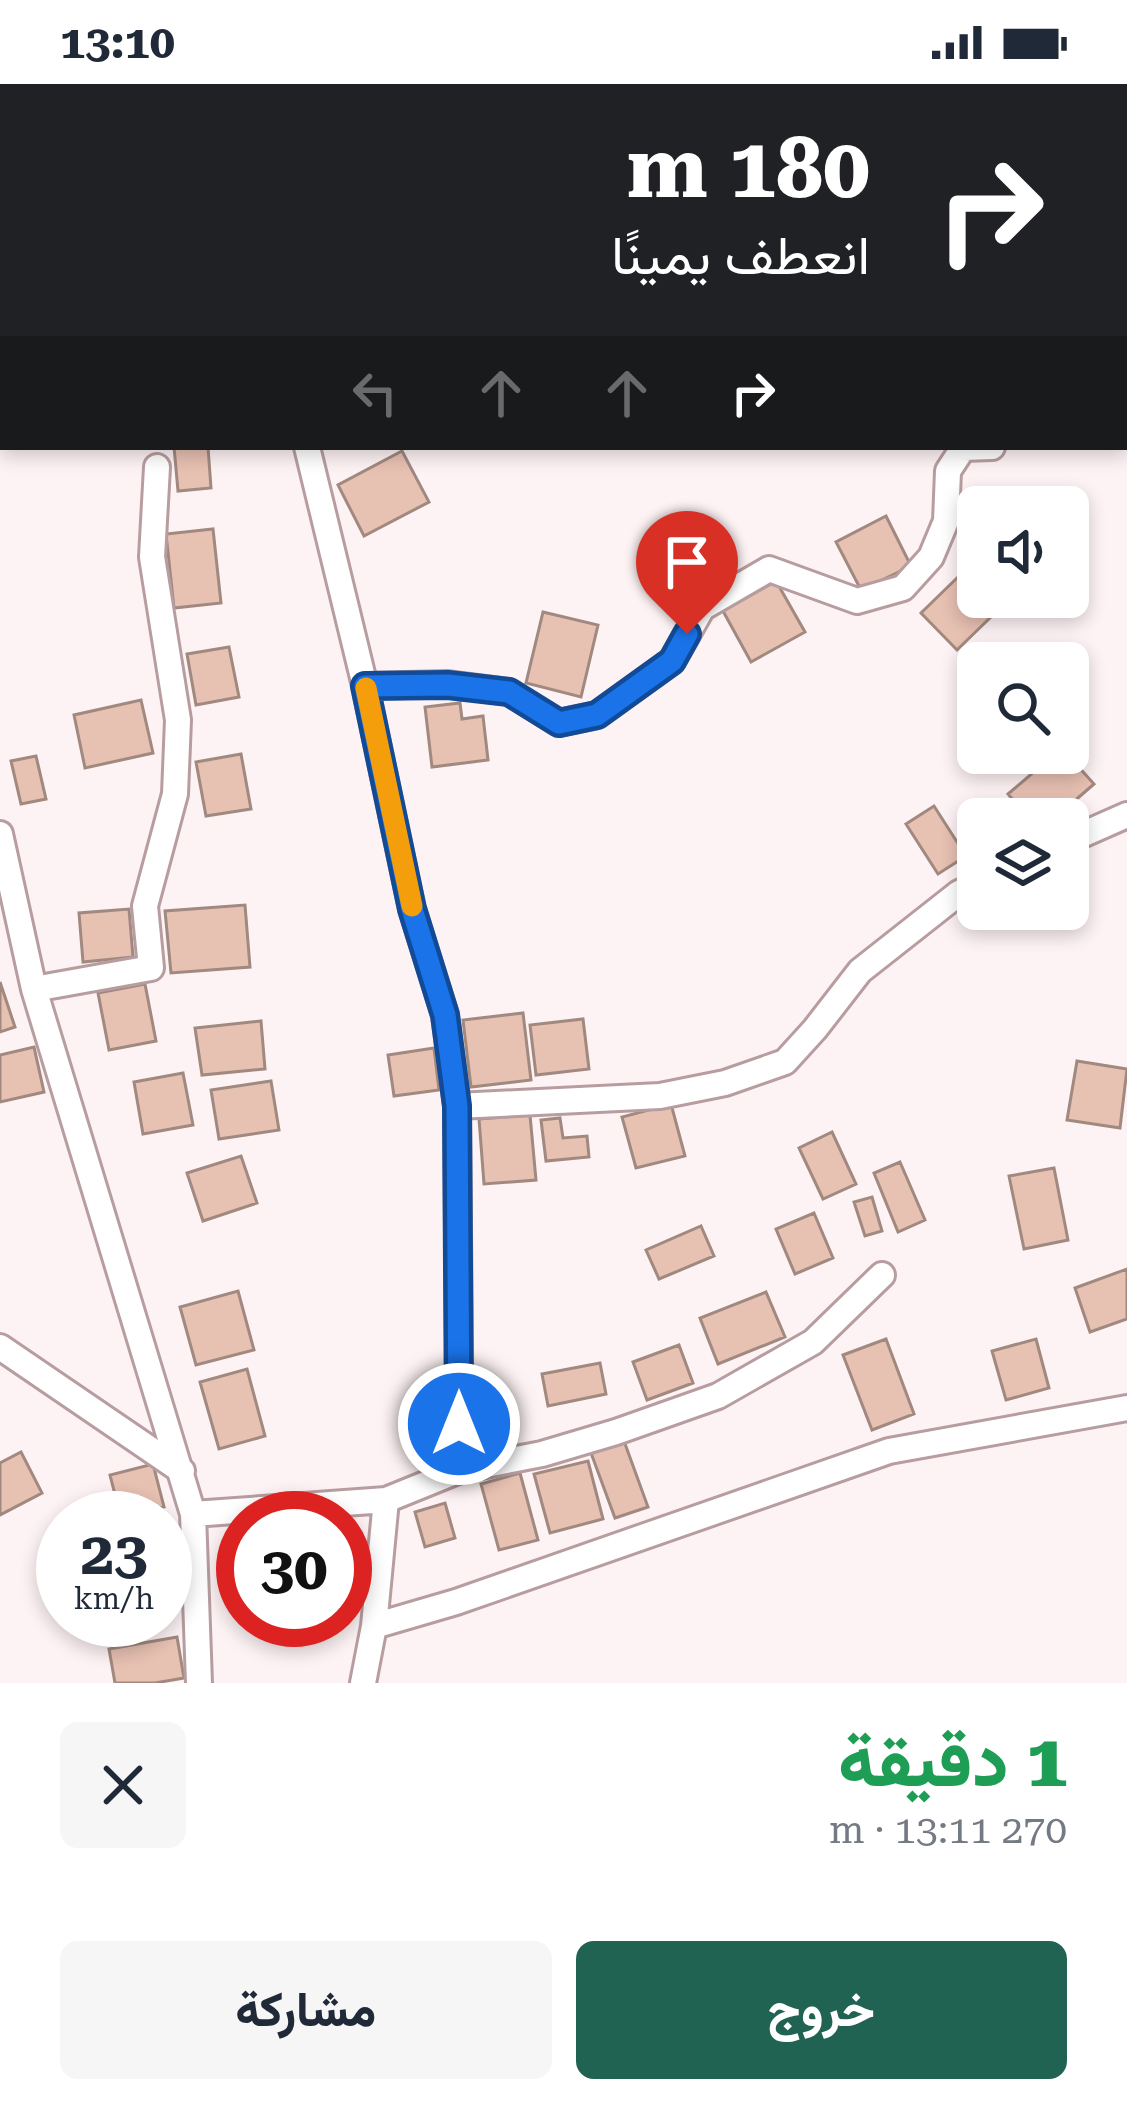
<!DOCTYPE html>
<html lang="ar">
<meta charset="utf-8">
<style>
:root{--surface:#fff;--page:#f6f6f7;--text:#1f2937;--muted:#747a83;--accent:#216352}
body{margin:0;font-family:"Roboto Serif",Vazirmatn,serif;background:var(--page);color:var(--text);direction:rtl;height:100vh;display:flex;flex-direction:column;font-size:45px;white-space:nowrap}
*{box-sizing:border-box;margin:0}
p{font-size:39px;color:var(--muted)}
.icon{flex:none;width:66px;height:66px;fill:none;stroke:currentColor;stroke-width:2;stroke-linecap:round;stroke-linejoin:round}
.map{position:relative;height:1599px;overflow:hidden;direction:ltr}
.sheet{display:flex;flex-direction:column;background:var(--surface);flex:1}
.sheet>*{flex:none}
.top-card{position:absolute;left:0px;top:0px;width:1128px;height:366px;box-shadow:0 6px 18px #0003;direction:rtl;background:#202124;color:#fff;overflow:hidden}
.controls{position:absolute;left:957px;top:402px;display:grid;gap:24px}
.controls a{display:grid;place-items:center;width:132px;height:132px;border-radius:18px;background:var(--surface);box-shadow:0 6px 18px #0003;font-size:60px}
.speed{position:absolute;left:36px;top:1407px;display:flex;gap:24px;font-size:60px;font-weight:700;text-align:center}
.speed>*{display:grid;place-content:center;width:156px;height:156px;border-radius:50%;background:var(--surface);box-shadow:0 6px 18px #0003;line-height:1}
.speed small{font-size:30px;font-weight:400}
.speed .limit{border:18px solid #d22;background:#fff;color:#111}
.pin{position:absolute;display:grid;place-items:center;width:102px;height:102px;color:#fff;margin:-123px -51px;border-radius:50% 50% 50% 0;rotate:-45deg;box-shadow:0 0 12px #0007}
.pin .icon{rotate:45deg}
.me{position:absolute;width:132px;margin:-66px;rotate:0deg;stroke-linejoin:round;filter:drop-shadow(0 0 9px #0008)}
.turn{display:flex;align-items:center;gap:42px;height:252px;padding:0 60px;font-size:54px}
.turn .icon{width:156px;height:156px;stroke-width:2.5}
.turn b{display:block;font-size:84px;line-height:102px}
.lanes{display:flex;align-items:center;height:114px;padding:0 60px;background:#0003;justify-content:center;gap:60px;direction:ltr}
.lanes .off{opacity:.35}
.round{display:grid;place-items:center;flex:none;width:126px;height:126px;border-radius:18px;background:var(--page)}
.headline{display:flex;align-items:center;justify-content:space-between;height:204px;padding:0 60px}
h1{font-size:72px;font-weight:800;line-height:90px;color:#1e9e55}
.cta{display:flex;gap:24px;margin-top:auto;padding:24px 60px}
.cta a{flex:1;height:138px;border-radius:18px;background:var(--accent);color:#fff;font-size:48px;font-weight:800;line-height:138px;text-align:center}
.cta a+a{background:var(--page);color:var(--text)}
.status{display:flex;justify-content:space-between;align-items:center;height:84px;padding:0 60px;background:var(--surface);direction:ltr}
.status svg{height:33px;fill:currentColor}
.map>svg:first-child{display:block}
</style>
<div class="status"><b>13:10</b><svg viewBox="0 0 49 12"><path d="M0 12V9h3v3zM5 12V6h3v6zM10 12V3h3v9zM15 12V0h3v12zM26 1h20v11H26zM47 4h2v5h-2z"/></svg></div>
<div class="map">
<svg width="1127" height="1599" viewBox="0 0 1127 1599">
<rect width="100%" height="100%" fill="#fef3f4"/>
<path fill="#e7c1b2" stroke="#a18980" stroke-width="3" d="M174,363h34l3,41 -33,3z
M402,367l27,51 -65,34 -26,-51z
M886,432l25,50 -50,24 -25,-48z
M213,445l8,74 -47,5 -8,-74z
M959,492l36,37 -38,37 -36,-37z
M776,497l29,51 -54,30 -28,-51z
M543,528l55,13 -17,72 -55,-14z
M229,563l10,50 -43,8 -9,-51z
M141,616l12,53 -68,15 -11,-53z
M460,619l2,16 21,-3 5,44 -56,7 -7,-60z
M1056,669h10l28,31 -38,33 -10,-12 -17,14 -21,-25z
M241,670l10,55 -45,7 -10,-54z
M36,672l10,43 -25,5 -10,-43z
M934,722l32,50 -28,18 -32,-50z
M245,821l5,62 -79,6 -6,-62z
M129,825l4,48 -50,5 -4,-49z
M0,898l15,45 -15,5z
M145,900l11,57 -47,9 -11,-57z
M523,929l8,67 -60,7 -8,-67z
M583,935l6,50 -53,6 -6,-50z
M261,937l4,48 -63,6 -7,-47z
M34,963l10,45 -44,10v-47z
M434,964l5,42 -45,6 -6,-41z
M1077,977l50,8 -7,59 -53,-8z
M183,989l10,52 -50,9 -9,-52z
M271,997l8,49 -60,9 -8,-49z
M671,1020l14,52 -49,12 -14,-51z
M530,1031l6,65 -52,4 -5,-65z
M560,1034l3,20 24,-2 2,21 -43,4 -5,-41z
M832,1048l24,52 -33,15 -24,-51z
M241,1072l16,47 -54,18 -16,-48z
M900,1078l25,58 -27,12 -24,-59z
M1054,1084l14,72 -44,9 -15,-73z
M872,1113l10,34 -17,5 -11,-34z
M814,1129l19,45 -38,16 -19,-45z
M701,1142l13,30 -55,23 -13,-29z
M1127,1185v50l-37,13 -15,-44z
M238,1207l16,59 -58,15 -16,-58z
M766,1208l19,45 -67,27 -18,-46z
M886,1255l28,75 -42,16 -29,-75z
M1036,1255l13,49 -43,12 -14,-49z
M679,1261l14,38 -46,17 -14,-38z
M600,1279l6,31 -58,12 -6,-32z
M247,1285l18,67 -46,13 -19,-67z
M624,1357l24,66 -33,11 -24,-65z
M21,1368l21,41 -42,22v-52z
M588,1377l15,58 -53,14 -16,-59z
M153,1380l11,43 -43,11 -11,-43z
M520,1389l18,67 -39,10 -18,-66z
M445,1419l10,35 -30,9 -10,-35z
M63,1470v52l-5,1 -9,-51z
M177,1553l7,41 -29,5h-40l-6,-34z"/>
<g fill="none" stroke-linecap="round" stroke-linejoin="round">
<defs>
<path id="street" d="M674,0l13,3
M96,3l1,-3
M0,253l3,-8
M1125,348l2,2
M307,363l58,239 47,223 33,106 12,91 3,364
M365,602l83,-2 61,8 50,31 38,-8 75,-54 30,-53 67,-39 88,32 46,-13 28,-31 15,-36 2,-50 15,-23 29,-1
M0,750l34,155 159,525 193,-14 -12,126 82,-24 433,-151 238,-43
M1068,757l59,-26
M34,905l117,-21 -6,-62 30,-112 3,-74 -26,-163 5,-90
M457,1022l203,-10 65,-13 60,-21 30,-33 45,-58 99,-78 19,-9
M0,1263l182,124
M386,1416l74,-30 82,-16 74,-22 102,-36 95,-54 69,-67
M193,1430l6,169
M363,1599l11,-57"/>
</defs>
<use href="#street" stroke="#b89da0" stroke-width="30"/>
<use href="#street" stroke="#fff" stroke-width="24"/>
</g>
<g fill="none" stroke-linecap="round" stroke-linejoin="round">
<defs>
<path id="route" d="M459,1340l-2,-318 -12,-91 -33,-106 -47,-223 83,-1 61,7 50,31 38,-8 75,-54 15,-27"/>
</defs>
<use href="#route" stroke="#114b97" stroke-width="30"/>
<use href="#route" stroke="#1a73e8" stroke-width="21"/>
<path stroke="#f59e0b" stroke-width="21" d="M366,604l46,218"/>
</g>
</svg>
<div class="controls">
<a><svg class="icon" aria-label="sound" viewBox="0 0 24 24"><path d="M4 9h4l5-4v14l-5-4H4zM17 9q2 3 0 6"/></svg></a>
<a><svg class="icon" aria-label="search" viewBox="0 0 24 24"><circle cx="10" cy="10" r="6"/><path d="M15 15l6 6"/></svg></a>
<a><svg class="icon" aria-label="layers" viewBox="0 0 24 24"><path d="M12 4l9 5-9 5-9-5zM3 14l9 5 9-5"/></svg></a>
</div>
<div class="speed"><div>23<small>km/h</small></div><div class="limit">30</div></div>
<div class="pin" style="left:687px;top:550px;background:#d93025"><svg class="icon" aria-label="arrive" viewBox="0 0 24 24"><path d="M6 21V4h12l-3 4 3 4H6"/></svg></div>
<svg class="me" style="left:459px;top:1340px" viewBox="-20 -20 40 40"><circle r="17" fill="#1a73e8" stroke="#fff" stroke-width="3"/><path d="M0-11L8 9 0 5-8 9z" fill="#fff"/></svg>
<div class="top-card">
<div class="turn"><svg class="icon" aria-label="right" viewBox="0 0 24 24"><path d="M7 20v-9h11M14 6l5 5-5 5"/></svg><div><b>180 m</b>انعطف يمينًا</div></div>
<div class="lanes"><svg class="icon off" aria-label="left" viewBox="0 0 24 24"><path d="M17 20v-9H6M10 6l-5 5 5 5"/></svg><svg class="icon off" aria-label="ahead" viewBox="0 0 24 24"><path d="M12 20V5M6 11l6-6 6 6"/></svg><svg class="icon off" aria-label="ahead" viewBox="0 0 24 24"><path d="M12 20V5M6 11l6-6 6 6"/></svg><svg class="icon" aria-label="right" viewBox="0 0 24 24"><path d="M7 20v-9h11M14 6l5 5-5 5"/></svg></div>
</div>
</div>
<section class="sheet">
<div class="headline"><div><h1>1 دقيقة</h1><p>270 m · 13:11</p></div><a class="round"><svg class="icon" aria-label="close" viewBox="0 0 24 24"><path d="M6 6l12 12M18 6L6 18"/></svg></a></div>
<div class="cta"><a>خروج</a><a>مشاركة</a></div>
</section>
